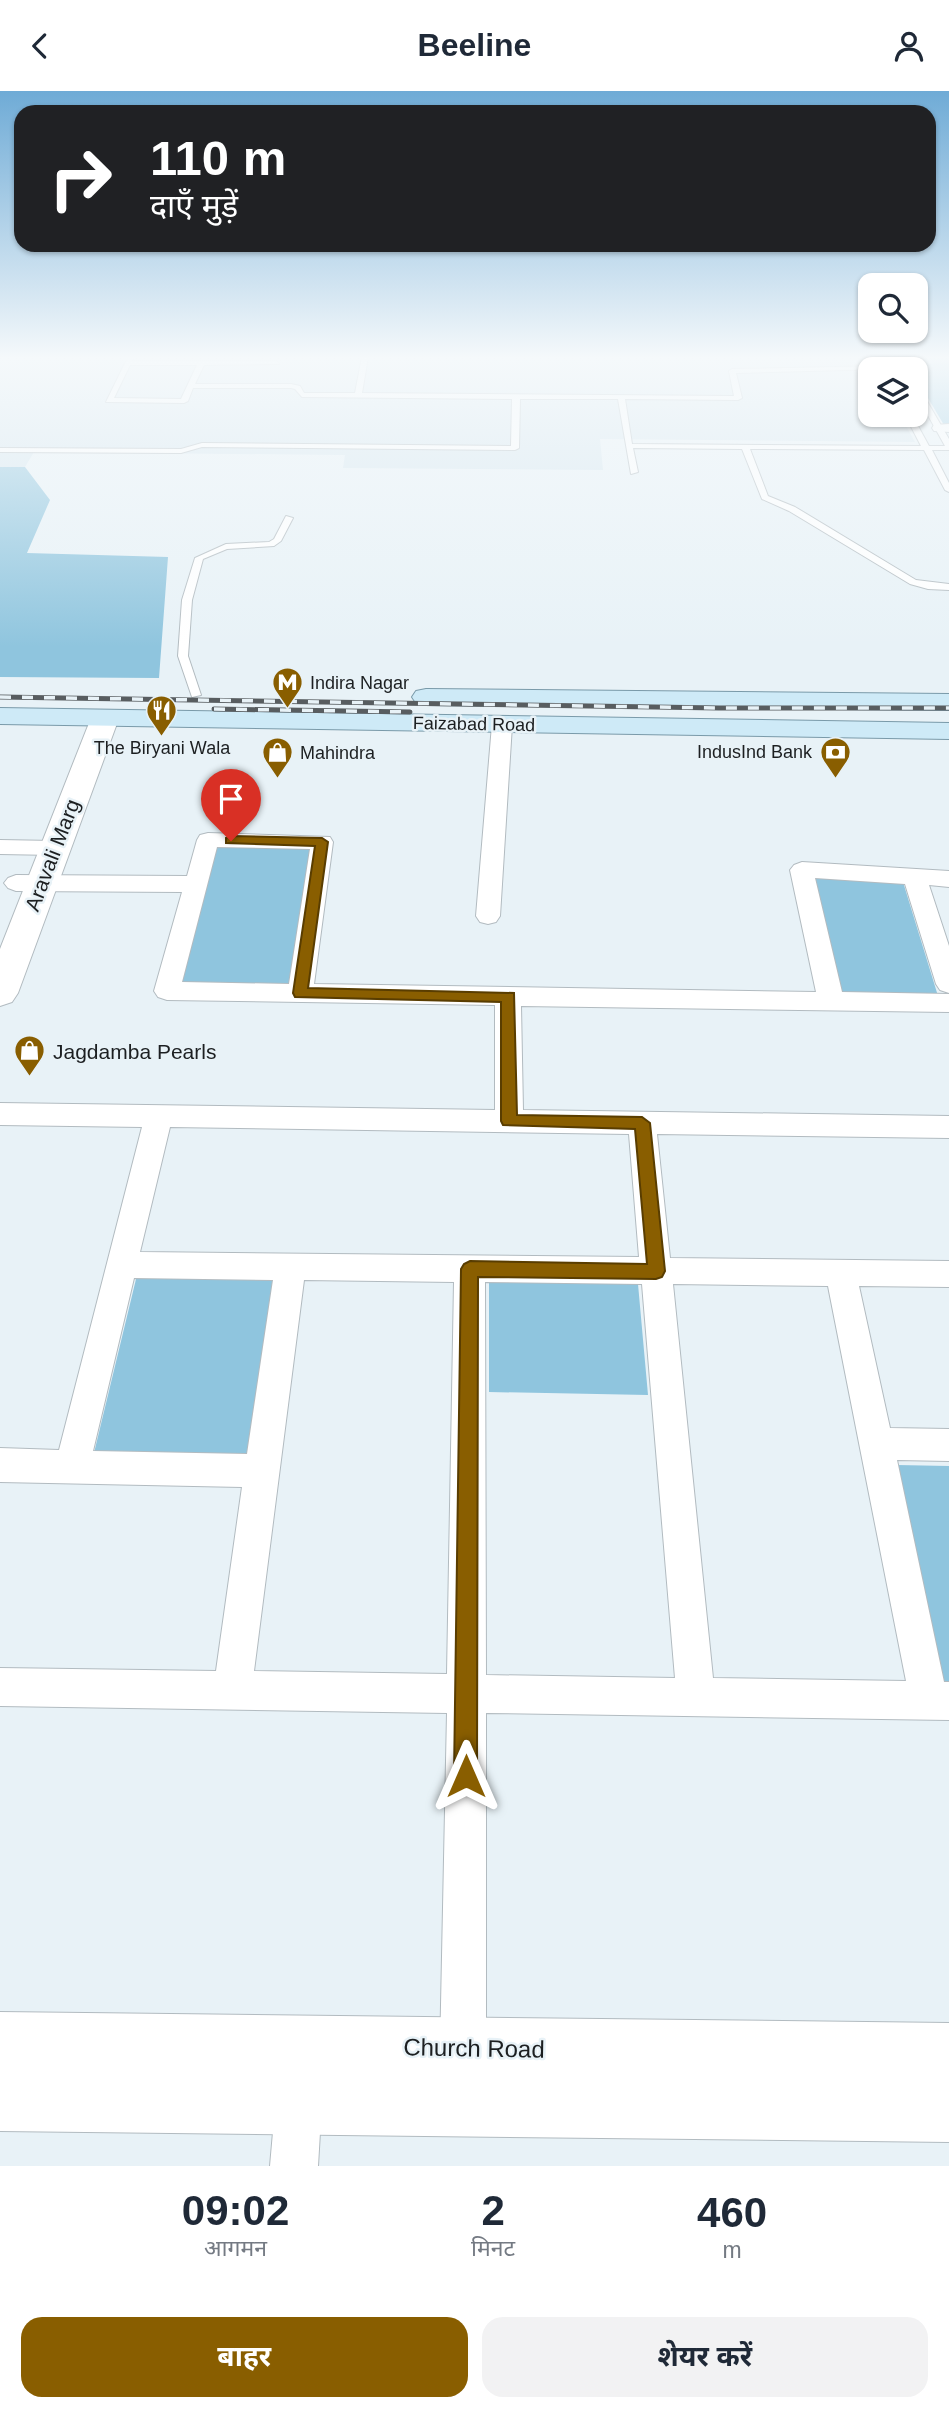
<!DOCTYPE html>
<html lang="hi">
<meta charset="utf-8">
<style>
:root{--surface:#fff;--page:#f2f2f3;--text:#1f2937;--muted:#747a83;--accent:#895e00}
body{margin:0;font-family:Helvetica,"Noto Sans Devanagari",sans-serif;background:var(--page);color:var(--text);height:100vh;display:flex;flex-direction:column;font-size:26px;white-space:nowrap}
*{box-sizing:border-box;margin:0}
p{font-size:23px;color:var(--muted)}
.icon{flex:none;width:38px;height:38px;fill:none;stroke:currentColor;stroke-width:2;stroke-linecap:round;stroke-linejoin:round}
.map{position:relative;height:2075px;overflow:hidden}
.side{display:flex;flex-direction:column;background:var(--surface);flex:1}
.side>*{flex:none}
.hud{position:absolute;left:14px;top:14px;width:922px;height:147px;border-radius:21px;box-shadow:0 2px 5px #0004;background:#202124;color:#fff;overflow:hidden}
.buttons{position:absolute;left:858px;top:182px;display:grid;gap:14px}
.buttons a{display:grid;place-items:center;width:70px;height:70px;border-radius:14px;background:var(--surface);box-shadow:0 2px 5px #0004;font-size:35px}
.pin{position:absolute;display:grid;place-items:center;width:60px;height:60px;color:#fff;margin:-72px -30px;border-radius:50% 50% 50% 0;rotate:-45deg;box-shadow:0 0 7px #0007}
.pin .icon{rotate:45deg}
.me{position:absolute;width:77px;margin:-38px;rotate:0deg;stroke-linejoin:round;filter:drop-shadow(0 0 5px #0008)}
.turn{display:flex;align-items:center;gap:24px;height:147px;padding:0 21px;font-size:32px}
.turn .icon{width:91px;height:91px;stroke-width:2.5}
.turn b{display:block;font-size:49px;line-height:60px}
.eta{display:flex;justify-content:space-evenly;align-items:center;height:119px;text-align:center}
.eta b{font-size:42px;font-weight:700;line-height:49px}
.action{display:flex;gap:14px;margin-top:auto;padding:14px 21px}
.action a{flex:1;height:80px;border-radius:21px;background:var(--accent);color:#fff;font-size:28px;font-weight:700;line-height:80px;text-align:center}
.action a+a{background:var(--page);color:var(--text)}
header{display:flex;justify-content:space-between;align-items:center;height:91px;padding:0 21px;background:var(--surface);font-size:32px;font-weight:700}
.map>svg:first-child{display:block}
</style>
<header><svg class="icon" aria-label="back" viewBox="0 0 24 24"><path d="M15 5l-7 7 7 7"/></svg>Beeline<svg class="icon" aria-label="person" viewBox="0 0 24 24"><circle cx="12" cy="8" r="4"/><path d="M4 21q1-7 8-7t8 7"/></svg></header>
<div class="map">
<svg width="949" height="2075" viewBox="0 0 949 2075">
<rect width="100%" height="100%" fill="#e8f2f7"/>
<path fill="#d5e6ef" d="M0,266h868l7,12h-5v46h30l15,27 -315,-3 3,31 -260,-2 2,-13 -311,-3 -9,15h-25z"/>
<path fill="#8fc5de" d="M904,266h45v68h-5l-29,-49v-7h-4z
M0,376h25l25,33 -23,53 141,4 -9,121 -159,-1z
M215,755l96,1 -22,139 -107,-2z
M814,787l89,4 35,114 -96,-3z
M137,1184l137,4 -27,179 -153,-5z
M489,1191l149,2 10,111 -159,-3z
M897,1374l52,1v217h-5z"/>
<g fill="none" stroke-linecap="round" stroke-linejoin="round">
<defs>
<path id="lane" d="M128,266h6l-2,4h145l2,3 -75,1 -9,19h96l9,2 4,7h51l7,-36h6l-6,36 372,3 -5,-25 3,-2 154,-3 -2,3 -148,4 6,25 -4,2 -113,-1 7,45 289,2 -16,-31h7l17,31h16l-30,-54v-9l2,1 32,55v11h-17l17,33v9l-4,-2 -21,-40 -174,-1 18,47 27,11 121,73 33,4v6l-21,-1 -18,-5 -121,-73 -27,-12 -20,-50 -109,-1 5,24 -7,2 -13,-75h-98l-1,49 -4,2 -313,-3 -21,6 -181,-1v-4l181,1 21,-6 309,3 1,-47 -210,-2 -7,-8 -4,-1h-98l-5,13 -4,2 -78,-1zM130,274h67l-16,34 -67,-1z
M896,266h6l7,12h-6z
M286,425l7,2 -12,23 -7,5 -47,3 -24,10 -11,41 -4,56 13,39 -9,2 -14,-41 4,-56 13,-42 31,-14 43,-2 5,-3z"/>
<path id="street" d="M949,333v8l-15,-1 -2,-3 2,-3z
M502,628l7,2 3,4 -12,191 -4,6 -8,2 -8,-2 -4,-6 16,-191 3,-4z
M208,742l122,4 3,5 -19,142 502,8 -26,-122 4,-5 8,-3 147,9v16l-20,-2 20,61v47l-9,-3 -4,-6 -31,-100 -90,-6 27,114 107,2v18l-428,-6 2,104 426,6v22l-292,-4 13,124 279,3v26l-90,-1 31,142 59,1v32l-52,-1 47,222h5v38l-463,-7v341l-7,16 -16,7 -16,-7 -7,-16 7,-341 -447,-7v-38l216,3 26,-184 -242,-5v-34l59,2 83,-323 -142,-2v-22l495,7v-105l-328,-5 -9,-3 -4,-6 28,-99 -166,-1 -8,-3 -4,-5 4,-5 8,-3 171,1 10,-36 3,-5zM217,756l93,2 -21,135 -107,-2zM170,1036l459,7 10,123 -499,-5zM134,1187l139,2 -26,174 -154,-3zM304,1189l150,2 -7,392 -193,-3zM485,1191l157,2 33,394 -189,-3zM673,1193l155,2 78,395 -193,-3z
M0,749l54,1 8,2 3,5 -3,5 -8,2 -54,-1z
M299,1984l16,7 7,16 -4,68h-48l6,-68 7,-16z"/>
<path id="secondary" d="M105,619l10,2 4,6 -101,275 -6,9 -12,4v-57l91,-231 4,-6z
M0,1921l949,11v119l-949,-11z"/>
<path id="primary" d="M426,598l523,5v16l-523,-5 -10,-2 -4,-6 4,-6z
M0,617l949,15v16l-949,-15z"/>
</defs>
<use href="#lane" stroke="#b2bbc0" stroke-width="2"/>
<use href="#street" stroke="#b2bbc0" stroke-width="2"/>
<use href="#secondary" stroke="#b2bbc0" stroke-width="2"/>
<use href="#primary" stroke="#7a9aa9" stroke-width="2"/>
<use href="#lane" fill="#fff" fill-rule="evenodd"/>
<use href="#street" fill="#fff" fill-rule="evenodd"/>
<use href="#secondary" fill="#fff" fill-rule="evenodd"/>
<use href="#primary" fill="#ceeaf7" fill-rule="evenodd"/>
<defs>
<path id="rail" d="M0,606l719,11h230
M214,618l196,3"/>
</defs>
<use href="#rail" stroke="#585d60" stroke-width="5"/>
<use href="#rail" stroke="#e8f2f7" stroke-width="3.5" stroke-dasharray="11" stroke-linecap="butt"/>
</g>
<linearGradient id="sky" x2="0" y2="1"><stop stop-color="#6fabd6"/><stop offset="0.48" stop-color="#f5f9fb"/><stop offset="1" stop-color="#f5f9fb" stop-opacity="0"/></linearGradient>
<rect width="949" height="556" fill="url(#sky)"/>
<path fill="#895e00" stroke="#593d00" stroke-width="2" d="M231,745l91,2 6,4 -20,146 206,5 3,122 125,2 8,6 15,148 -3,6 -6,2 -178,-2 -1,499 -3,8 -8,3 -9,-3 -3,-8 7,-507 3,-5 6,-3 177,3 -12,-135 -132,-4 -2,-4v-119l-206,-5 -2,-4 22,-147 -89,-3v-5z"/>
<defs>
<symbol id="metro-pin" viewBox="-11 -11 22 30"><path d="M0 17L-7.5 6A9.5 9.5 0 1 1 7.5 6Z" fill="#895e00" stroke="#e8f2f7"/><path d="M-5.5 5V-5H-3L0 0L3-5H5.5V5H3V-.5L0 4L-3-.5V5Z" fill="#fff"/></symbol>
<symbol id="restaurant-pin" viewBox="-11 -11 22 30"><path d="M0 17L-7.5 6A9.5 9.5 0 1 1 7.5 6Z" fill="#895e00" stroke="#e8f2f7"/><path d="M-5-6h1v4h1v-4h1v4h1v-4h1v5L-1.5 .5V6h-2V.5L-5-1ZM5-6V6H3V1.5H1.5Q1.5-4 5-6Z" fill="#fff"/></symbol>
<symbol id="bank-pin" viewBox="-11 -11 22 30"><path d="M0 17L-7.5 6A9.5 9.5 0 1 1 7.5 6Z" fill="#895e00" stroke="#e8f2f7"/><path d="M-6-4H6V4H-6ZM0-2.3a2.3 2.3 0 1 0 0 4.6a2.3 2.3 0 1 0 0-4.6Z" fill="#fff"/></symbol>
<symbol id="shop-pin" viewBox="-11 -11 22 30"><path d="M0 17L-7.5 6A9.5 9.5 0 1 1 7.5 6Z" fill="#895e00" stroke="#e8f2f7"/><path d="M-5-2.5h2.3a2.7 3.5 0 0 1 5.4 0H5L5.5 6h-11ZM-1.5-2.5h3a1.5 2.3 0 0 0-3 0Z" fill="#fff"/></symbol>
</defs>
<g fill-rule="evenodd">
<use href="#metro-pin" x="270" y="574" width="35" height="47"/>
<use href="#restaurant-pin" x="144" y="602" width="35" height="47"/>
<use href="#bank-pin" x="818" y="644" width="35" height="47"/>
<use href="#shop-pin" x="260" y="644" width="35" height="47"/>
<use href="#shop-pin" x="12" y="942" width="35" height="47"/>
</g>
<g text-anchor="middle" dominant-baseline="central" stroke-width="5" stroke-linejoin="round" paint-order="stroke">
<g font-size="18" fill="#1c1f21" stroke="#e8f2f7" text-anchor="start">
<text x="310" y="592">Indira Nagar</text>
<text x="162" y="657" text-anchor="middle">The Biryani Wala</text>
<text x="812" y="661" text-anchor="end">IndusInd Bank</text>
<text x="300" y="662">Mahindra</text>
</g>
<g font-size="18" fill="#1c1f21" stroke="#e8f2f7">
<text transform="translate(474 633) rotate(1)">Faizabad Road</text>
</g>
<g font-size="21" fill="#1c1f21" stroke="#e8f2f7">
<text transform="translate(52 764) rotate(-69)">Aravali Marg</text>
</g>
<g font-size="21" fill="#1c1f21" stroke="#e8f2f7" text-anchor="start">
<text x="53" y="960">Jagdamba Pearls</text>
</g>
<g font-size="24" fill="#1c1f21" stroke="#e8f2f7">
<text transform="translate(474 1957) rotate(1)">Church Road</text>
</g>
</g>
</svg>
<div class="buttons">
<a><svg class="icon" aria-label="search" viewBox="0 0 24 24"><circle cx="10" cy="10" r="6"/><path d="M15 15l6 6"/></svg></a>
<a><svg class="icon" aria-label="layers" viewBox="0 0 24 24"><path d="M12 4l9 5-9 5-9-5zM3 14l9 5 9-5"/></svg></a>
</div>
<div class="pin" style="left:231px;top:750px;background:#d93025"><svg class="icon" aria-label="arrive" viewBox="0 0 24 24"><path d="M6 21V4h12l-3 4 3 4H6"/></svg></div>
<svg class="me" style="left:466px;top:1685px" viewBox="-20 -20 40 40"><path d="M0-17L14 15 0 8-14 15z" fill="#895e00" stroke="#fff" stroke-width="4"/></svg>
<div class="hud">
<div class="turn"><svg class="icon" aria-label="right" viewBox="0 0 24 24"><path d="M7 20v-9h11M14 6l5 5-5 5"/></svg><div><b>110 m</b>दाएँ मुड़ें</div></div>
</div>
</div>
<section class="side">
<div class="eta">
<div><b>09:02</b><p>आगमन</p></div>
<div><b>2</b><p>मिनट</p></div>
<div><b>460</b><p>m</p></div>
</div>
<div class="action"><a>बाहर</a><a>शेयर करें</a></div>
</section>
